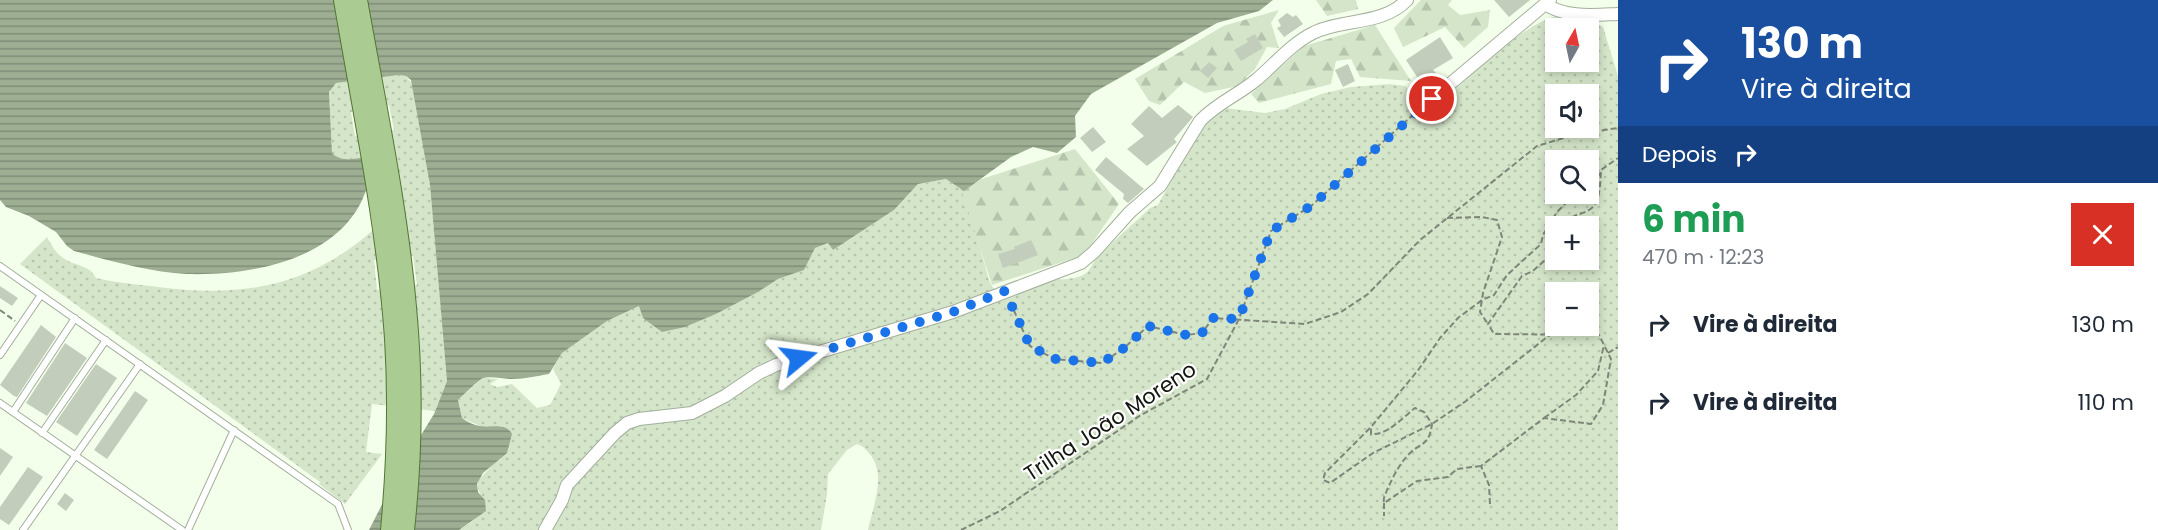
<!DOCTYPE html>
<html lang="pt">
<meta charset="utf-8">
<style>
:root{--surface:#fff;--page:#f6f6f7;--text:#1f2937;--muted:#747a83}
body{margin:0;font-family:Poppins,sans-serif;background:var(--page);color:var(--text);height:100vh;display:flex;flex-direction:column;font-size:22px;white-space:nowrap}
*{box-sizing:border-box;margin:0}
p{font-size:20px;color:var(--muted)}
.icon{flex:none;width:33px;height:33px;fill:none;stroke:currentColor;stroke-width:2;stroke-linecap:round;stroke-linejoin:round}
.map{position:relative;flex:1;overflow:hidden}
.details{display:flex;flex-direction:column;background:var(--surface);width:540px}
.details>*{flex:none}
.banner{background:#1a4fa0;color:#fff;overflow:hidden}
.needle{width:39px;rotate:9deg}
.fabs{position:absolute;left:1545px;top:18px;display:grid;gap:12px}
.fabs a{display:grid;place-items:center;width:54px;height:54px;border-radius:0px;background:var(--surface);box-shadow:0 3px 9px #0003;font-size:30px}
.pin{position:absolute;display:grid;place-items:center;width:51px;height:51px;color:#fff;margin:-26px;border:3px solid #fff;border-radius:50%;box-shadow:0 2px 6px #0007}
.me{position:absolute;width:66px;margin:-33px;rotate:74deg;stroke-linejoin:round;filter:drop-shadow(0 0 4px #0008)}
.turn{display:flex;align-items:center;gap:21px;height:126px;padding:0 24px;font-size:27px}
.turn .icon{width:78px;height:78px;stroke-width:2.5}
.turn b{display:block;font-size:42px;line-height:51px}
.then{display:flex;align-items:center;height:57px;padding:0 24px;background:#0003;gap:12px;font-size:22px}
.round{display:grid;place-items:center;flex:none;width:63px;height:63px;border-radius:0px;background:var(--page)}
.headline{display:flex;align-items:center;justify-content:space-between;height:102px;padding:0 24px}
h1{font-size:36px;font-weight:700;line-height:45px;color:#1e9e55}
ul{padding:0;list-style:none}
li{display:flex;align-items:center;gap:18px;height:78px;padding:0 24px}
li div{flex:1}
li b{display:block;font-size:22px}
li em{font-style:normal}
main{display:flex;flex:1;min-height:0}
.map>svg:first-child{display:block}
</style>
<main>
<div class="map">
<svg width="1618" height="530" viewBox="0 0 1618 530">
<defs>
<pattern id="grass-dots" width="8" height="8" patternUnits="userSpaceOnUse" patternTransform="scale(1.5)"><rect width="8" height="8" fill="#d4e5c9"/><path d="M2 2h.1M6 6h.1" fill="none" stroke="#b5c4ac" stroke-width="1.8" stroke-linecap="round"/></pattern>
<pattern id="forest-firs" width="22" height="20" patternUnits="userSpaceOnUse" patternTransform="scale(1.5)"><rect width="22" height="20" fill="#d4e5c9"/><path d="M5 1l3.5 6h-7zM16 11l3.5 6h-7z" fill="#b5c4ac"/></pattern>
<pattern id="water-rules" width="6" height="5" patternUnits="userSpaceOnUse" patternTransform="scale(1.5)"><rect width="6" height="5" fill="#9dae93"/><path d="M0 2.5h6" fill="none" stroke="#7f8d77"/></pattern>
</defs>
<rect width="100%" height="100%" fill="#f3ffeb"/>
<path fill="url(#grass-dots)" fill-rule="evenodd" d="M1556,16l37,6 10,5 15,49v454h-750c5,-25 20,-57 0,-78 -4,-4 -5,-6 -11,-8l-10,6 -19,24 -1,20 -6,36h-362l14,-9 12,-21c-16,-19 -3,-21 8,-36 7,-9 8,-26 12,-37l-25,-1 -18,-8 -4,-18 25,-22 15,1 -8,5 7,3 15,-3 25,24 13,-3 11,-21 -8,-15 9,-16 45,-32 32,-15 79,7 40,-21 20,-13 26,-9 11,-22 13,-5 5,7 61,-40 24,-26 28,-5 18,12 25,89c12,30 36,9 55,2 12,-4 29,-1 41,-8 5,-3 7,-10 11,-15 17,-18 36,-34 54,-51l8,-3 45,-83 22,-14 40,5 20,-4 36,-15 30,-7 39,-3 15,2c14,18 20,21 41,12 28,-25 75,-72 110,-82zM1556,28h32v34h-32zM1556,94h32v34h-32zM1556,160h32v34h-32zM1556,226h32v34h-32zM1556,292h32v34h-32z
M399,75l7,1 7,9 17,100 17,196 -12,30 -63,-7 -6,48 16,2 -37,50 -26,-20 1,-2 -300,-218 27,-27c4,7 8,15 15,20 12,10 26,6 34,21 17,4 36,6 54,8 91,13 161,2 230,-62l-12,-67c-12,1 -26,6 -36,-4l-3,-61 6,-9zM389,105l5,25 -39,6 -4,-24zM413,256l4,29 -40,5 -3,-30z"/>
<path fill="url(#forest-firs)" d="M1316,0h40l2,9 -31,7z
M1421,0h31l-4,5 12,10 30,-5 -2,17 -24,21 -19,-21 -42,20 -9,-19z
M1279,10l-8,13 8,25 -12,-1 -12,22 -17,17 -33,7 -21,-11 -24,23 -11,-4 -14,-22 88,-53z
M1375,25l36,56 -51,-4 -9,-18 -15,2 -5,23 -72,19 -8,-9 53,-48z
M1075,149l44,55 -35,51 -92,30 -32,-99z"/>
<path fill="url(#water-rules)" d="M0,0h1273l-14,11 -42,12 -126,71 -16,22 1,21 -19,16 -24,-6 -22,10 -47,34 -18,-12 -28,5 -24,26 -61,40 -5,-7 -13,5 -11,22 -26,9 -20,13 -40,21 -33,14 -23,5 -19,-14 -4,-12 -32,15 -45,32 -13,21c-12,2 -25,5 -38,5 -8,0 -20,-3 -28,-1 -3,1 -22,19 -25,22l4,18c5,4 12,7 18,8 11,2 26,-4 32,8l-5,19 -24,20 -6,11 1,8 7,8 1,11 -27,19h-90l30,-59 35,-57 13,-33 -17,-196 -19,-105 -5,-4 -7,-1 -63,8 -7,9 3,61c10,10 24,5 36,4 1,7 2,16 1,23 -18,78 -114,96 -182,94 -38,-2 -76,-13 -113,-23l-7,-5 -11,-14 -27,-16 -23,-9 -6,-7z"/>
<path fill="#c2cebb" d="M1494,0h36l-21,17z
M1287,13l6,4 3,-2 7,9 -19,13 -7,-9 4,-2 -3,-6z
M1255,34l8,14 -22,13 -7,-11 14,-8 -2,-3z
M1440,37l13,21 -20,12 3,3 -15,10 -15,-23z
M1209,62l8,6 -9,10 -8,-7z
M1348,64l7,17 -12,6 -8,-17z
M1178,105l15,12 -19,22 3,3 -30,24 -20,-17 17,-13 -13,-12 18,-18 13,12z
M1093,127l13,15 -14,10 -12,-14z
M1106,157l38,32 -16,14 -5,-4 1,-5 -29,-24z
M1031,240l7,15 -35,13 -5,-14 17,-5 -1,-2z
M0,286l18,12 -6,8 -12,-8z
M41,325l15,12 -39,60 -3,-1 -14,-11z
M65,343l22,15 -40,58 -21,-13z
M96,364l21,14 -40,58 -21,-14z
M135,391l13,9 -41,59 -13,-9z
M0,448l13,9 -13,19z
M28,467l15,10 -34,48 -9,-6v-12z
M65,493l9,7 -8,11 -9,-7z"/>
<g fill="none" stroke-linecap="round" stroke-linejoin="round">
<defs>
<path id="lane" d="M0,266l338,238 10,26
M0,355l41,-60
M0,403l182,127
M13,412l62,-94
M42,433l64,-93
M23,530l117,-166
M188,530l46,-100"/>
<path id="street" d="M1545,4c21,14 48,11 73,10
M1432,99l118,-99
M545,530l17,-30 5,-15 48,-52 12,-10 12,-4 53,-6 33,-17 34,-23 17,-8 177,-53 128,-49 13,-11 36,-40 30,-26 40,-65c17,-18 38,-26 56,-41 19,-16 35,-36 57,-47 30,-15 69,-7 94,-33"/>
<path id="primary" d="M343,0c19,112 43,225 51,338 4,64 2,128 -4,192
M358,0c18,102 40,204 49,307 7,74 6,149 -2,223"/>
</defs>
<use href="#lane" stroke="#a3af9c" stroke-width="8"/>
<use href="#street" stroke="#a3af9c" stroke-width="14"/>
<use href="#primary" stroke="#517635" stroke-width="20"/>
<path stroke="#7e8679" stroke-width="2" stroke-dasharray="6 3" stroke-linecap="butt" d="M1588,191l12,-18
M1447,218l35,-1 15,3 5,17 -19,56 -3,19 8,12
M1568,226c5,-15 10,-9 21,-16 12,-7 11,-28 12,-40l17,-12
M1010,302l20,44 25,13 47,4 22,-15 24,-22 38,9 16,-2 11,-15 92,6 36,-12 27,-18 52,-54 117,-94 40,-12 41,-6
M0,310l15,11
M1608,353l10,-6
M1544,418l32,-23 22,-24 6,-26
M1370,428l-45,45 -2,7 7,3 43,-30 59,-29 34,-23 85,-67
M1481,466l-24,3 -9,8 -31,4 -33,22c-1,-6 1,-7 3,-13 6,-13 12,-26 23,-37 13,-12 19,-7 22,-29l-8,-12 -9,-4c-12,9 -28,28 -44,26v-7l48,-58 21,-31 18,-20 24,-18 12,-5 13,-20 34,-31 2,-9 14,-23 12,-12 15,-6
M1384,503v13
M1490,504l-1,-19 -8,-19 63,-48 47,6 12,-19 8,-46 -12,-24 -105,-1 -6,-10 34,-48 11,-5 12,-11 11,-16
M961,530l39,-19 141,-96 66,-36 32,-60 32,-88 40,-25 112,-100"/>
<use href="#lane" stroke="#fff" stroke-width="6"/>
<use href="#street" stroke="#fff" stroke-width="12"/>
<use href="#primary" stroke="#aacb92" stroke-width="18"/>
</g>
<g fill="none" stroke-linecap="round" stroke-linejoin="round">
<path stroke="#1a73e8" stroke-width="10" stroke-dasharray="0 18" d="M799,358l154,-46 52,-21 25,55 25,13 47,4 22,-15 24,-22 38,9 16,-2 11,-15 26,1 32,-88 40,-25 121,-107"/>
</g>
<g text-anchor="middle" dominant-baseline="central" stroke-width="4.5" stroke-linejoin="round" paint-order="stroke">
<g font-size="21" fill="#131811" stroke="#fff">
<text transform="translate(1110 421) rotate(-33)">Trilha João Moreno</text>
</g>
</g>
</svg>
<div class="fabs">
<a><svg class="needle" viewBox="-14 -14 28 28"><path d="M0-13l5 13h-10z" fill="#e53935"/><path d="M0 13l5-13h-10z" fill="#747a83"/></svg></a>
<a><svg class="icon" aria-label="sound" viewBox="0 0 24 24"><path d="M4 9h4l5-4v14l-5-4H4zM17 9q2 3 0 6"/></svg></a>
<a><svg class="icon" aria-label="search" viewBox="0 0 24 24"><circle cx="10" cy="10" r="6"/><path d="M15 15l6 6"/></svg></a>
<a>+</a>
<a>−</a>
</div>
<div class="pin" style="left:1432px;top:99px;background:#d93025"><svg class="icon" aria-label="arrive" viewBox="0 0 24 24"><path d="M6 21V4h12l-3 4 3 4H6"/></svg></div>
<svg class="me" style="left:799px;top:358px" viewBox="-20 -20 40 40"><path d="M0-17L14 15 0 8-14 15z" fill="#1a73e8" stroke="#fff" stroke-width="4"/></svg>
</div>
<section class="details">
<div class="banner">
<div class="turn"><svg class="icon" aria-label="right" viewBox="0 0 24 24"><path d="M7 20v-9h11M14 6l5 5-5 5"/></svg><div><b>130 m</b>Vire à direita</div></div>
<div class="then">Depois<svg class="icon" aria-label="right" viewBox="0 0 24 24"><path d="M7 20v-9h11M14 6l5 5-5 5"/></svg></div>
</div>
<div class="headline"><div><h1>6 min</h1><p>470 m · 12:23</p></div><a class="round" style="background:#d93025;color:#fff"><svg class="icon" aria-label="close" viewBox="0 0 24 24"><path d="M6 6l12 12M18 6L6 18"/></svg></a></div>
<ul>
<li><svg class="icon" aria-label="right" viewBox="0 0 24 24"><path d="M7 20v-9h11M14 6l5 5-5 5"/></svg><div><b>Vire à direita</b></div><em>130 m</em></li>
<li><svg class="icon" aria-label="right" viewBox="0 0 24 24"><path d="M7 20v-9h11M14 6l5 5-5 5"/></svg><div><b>Vire à direita</b></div><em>110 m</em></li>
</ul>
</section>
</main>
